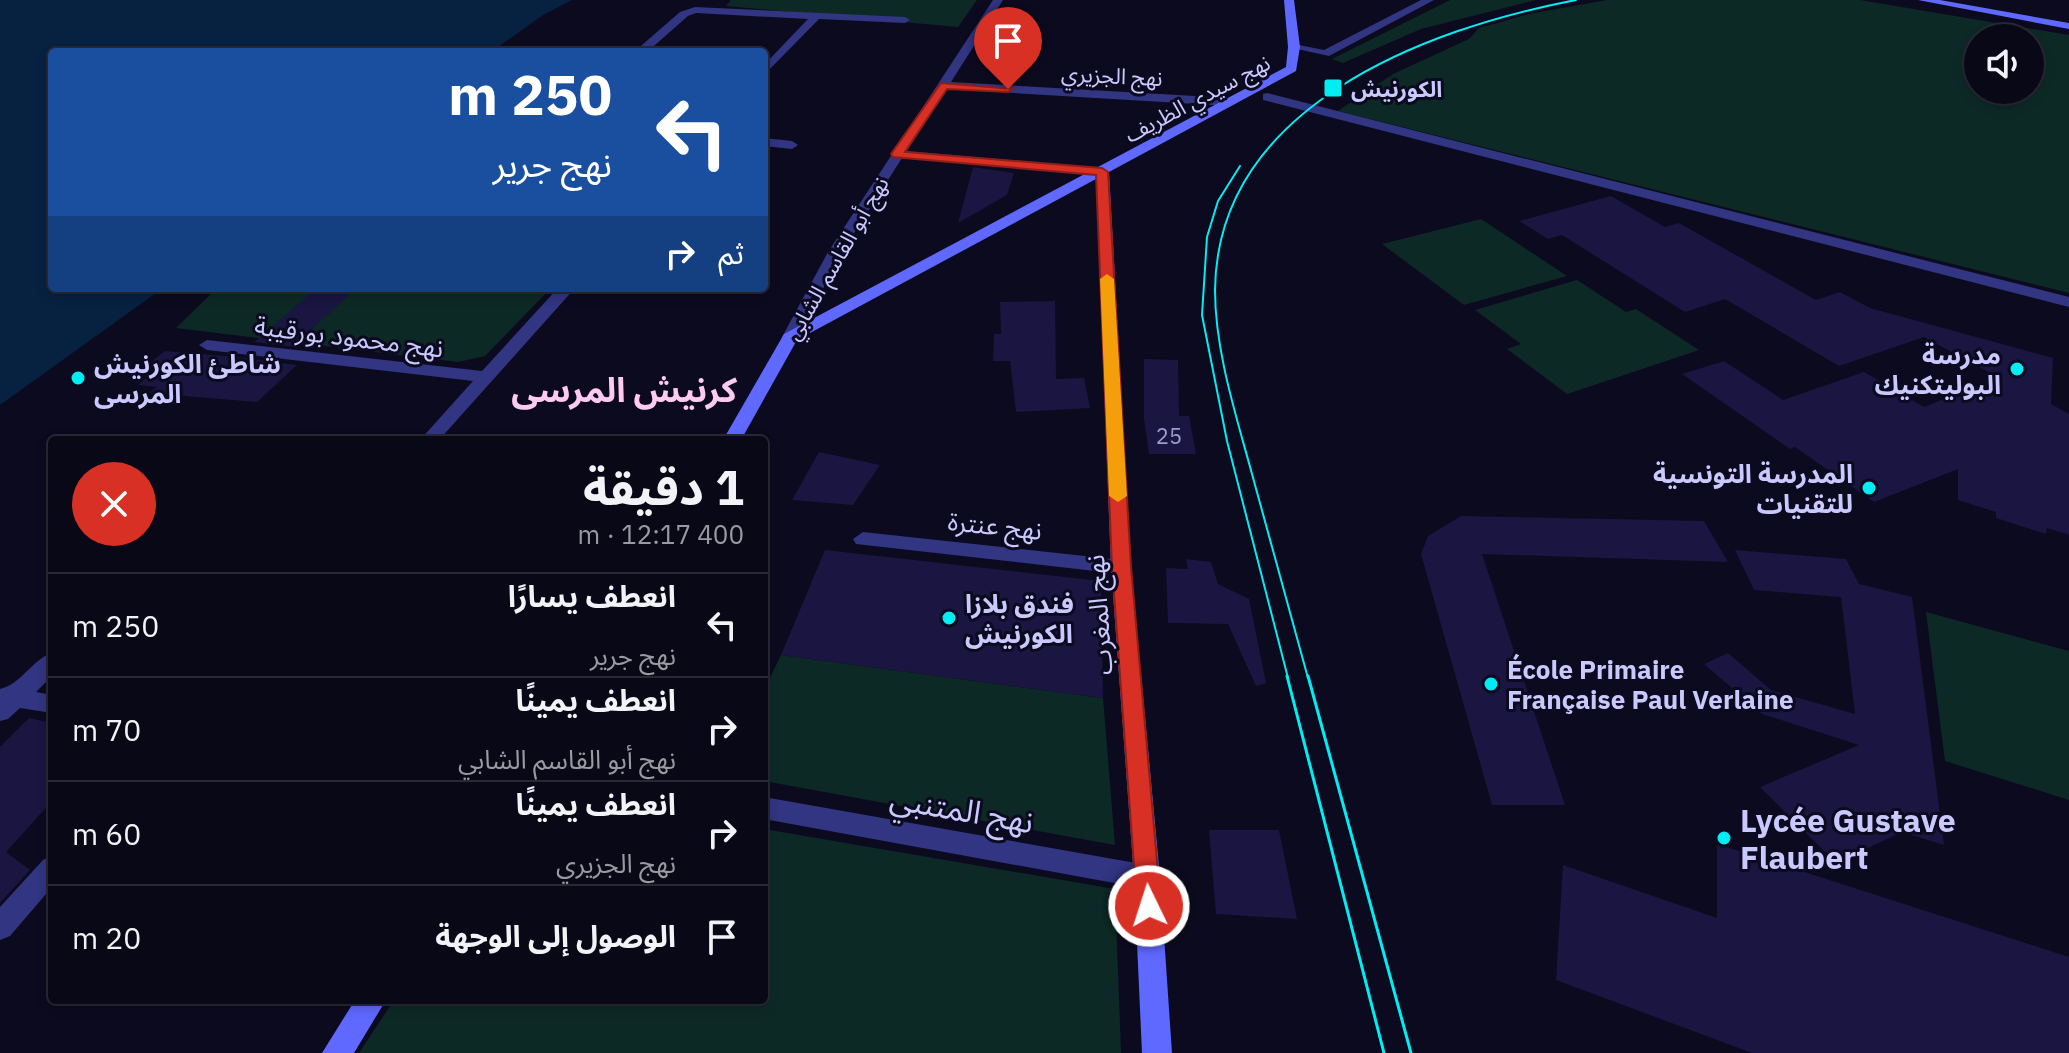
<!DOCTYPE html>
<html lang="ar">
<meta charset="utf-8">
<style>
:root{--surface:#090816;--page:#171623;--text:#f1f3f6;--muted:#999aa1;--line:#292935}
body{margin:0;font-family:"IBM Plex Sans","Noto Sans Arabic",sans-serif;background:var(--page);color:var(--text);direction:rtl;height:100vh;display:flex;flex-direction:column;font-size:30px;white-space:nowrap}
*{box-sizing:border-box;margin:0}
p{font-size:26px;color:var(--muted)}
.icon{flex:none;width:44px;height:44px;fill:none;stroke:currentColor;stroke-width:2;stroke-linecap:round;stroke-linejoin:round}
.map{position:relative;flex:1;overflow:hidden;direction:ltr}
.sheet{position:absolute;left:48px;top:436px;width:720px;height:568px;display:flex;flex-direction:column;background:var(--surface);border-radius:8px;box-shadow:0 4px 12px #0003,0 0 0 2px var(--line);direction:rtl}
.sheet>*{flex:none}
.top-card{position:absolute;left:48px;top:48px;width:720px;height:244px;border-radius:8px;box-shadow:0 4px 12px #0003,0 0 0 2px var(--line);direction:rtl;background:#1a4fa0;color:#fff;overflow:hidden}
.fabs{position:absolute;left:1964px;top:24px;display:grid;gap:16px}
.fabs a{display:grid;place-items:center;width:80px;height:80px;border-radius:50%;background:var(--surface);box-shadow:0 4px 12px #0003,0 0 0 2px var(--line);font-size:40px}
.pin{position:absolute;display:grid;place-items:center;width:68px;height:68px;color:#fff;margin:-82px -34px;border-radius:50% 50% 50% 0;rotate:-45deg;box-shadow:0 0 8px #0007}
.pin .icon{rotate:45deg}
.me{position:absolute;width:88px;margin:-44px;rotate:356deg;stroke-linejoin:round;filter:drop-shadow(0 0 6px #0008)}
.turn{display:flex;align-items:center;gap:28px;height:168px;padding:0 24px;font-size:36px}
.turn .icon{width:104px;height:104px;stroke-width:2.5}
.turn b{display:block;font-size:56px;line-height:68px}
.then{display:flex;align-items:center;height:76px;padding:0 24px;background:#0003;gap:16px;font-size:30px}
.round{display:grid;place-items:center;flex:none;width:84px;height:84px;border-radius:42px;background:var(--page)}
.head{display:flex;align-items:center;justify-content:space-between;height:136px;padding:0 24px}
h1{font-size:48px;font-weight:700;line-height:60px}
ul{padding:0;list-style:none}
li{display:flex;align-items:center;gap:24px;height:104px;padding:0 24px;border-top:2px solid var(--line)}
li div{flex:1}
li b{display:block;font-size:30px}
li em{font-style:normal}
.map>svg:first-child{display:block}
</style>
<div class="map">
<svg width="2069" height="1053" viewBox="0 0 2069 1053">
<rect width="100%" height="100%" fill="#0c0a1e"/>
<path fill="#0d2926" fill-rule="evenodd" d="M731,0h246l-19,27 -232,-21z
M1450,0h86l-115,29 -78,34 -11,-4z
M1607,0h253l209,35v258l-731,-182 55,-37 76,-35 10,-11 50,-14zM1978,38h52v52h-52z
M1481,219l86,57 -103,29 -82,-61z
M1577,280l49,32 10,-3 63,41 -132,44 -60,-45 14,-5 -46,-34z
M217,288h334l-66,68 -27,6 -282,-34z
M1926,612l143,39v149l-124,-39z
M781,655l322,43 12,147 -351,-64v-91z
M764,829l351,60 6,164h-762l35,-53h370z"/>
<path fill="#072141" d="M0,0h572l-29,15 -52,37h-439v236h111l-163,117z"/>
<path fill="#1a1541" d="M973,167l41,6 -7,22 -49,28z
M1611,196l54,31 14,-4 137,77 24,-8 30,16 183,50 -2,46 18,10v121l-22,-7 -1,6 -50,-16v-6l-38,-12v-31l-84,33 -79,-55 -5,2 -108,-75 42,-13 59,39 81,-28 60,35 74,-30 -74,-40 -85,29 -114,-67 -40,13 -123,-77 -14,4 -29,-18z
M317,288h39l-63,59 -39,-5z
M1055,301l1,78 28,-1 6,30 -74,4 -6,-51h-17l1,-27h7l-1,-32z
M165,351l72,6 60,8 -40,37 -108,-9 8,-6 -19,-2 14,-12 -14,-1z
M1144,359l34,1 1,56h10l7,38h-47l-5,-35z
M819,452l61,13 -27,40 -61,-5z
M1461,516l243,5 24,41 -246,-8 83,251h-73l-71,-251 7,-18z
M825,550l276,31 2,117 -322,-43z
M1735,550l111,9 13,25 53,13 32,248 -42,-13 -66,31 -76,-76 99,-42 -97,-31 -58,-50 24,-11 43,37 84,24 -14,-117 -87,-7z
M1186,559l25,3 7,22 31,15 17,84 -10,3 -28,-62 -60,-1 -2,-55 22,1z
M29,718l23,5v78l-46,51 24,18 -30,33v-156z
M1209,830h70l18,89 -81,-5z
M1717,844l352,113v96h-317l-196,-73 7,-115 154,53z"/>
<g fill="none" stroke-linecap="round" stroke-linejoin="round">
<path fill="#313582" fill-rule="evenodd" d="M993,0h10l-52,82 279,16 6,4 -6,4 -283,-17 -40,62 195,17 7,4 -7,4 -200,-18 -60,94 -44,85 -2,3h-12l-2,-3 46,-85z
M1421,0h13l-105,56 -41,-9 6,-3 30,6z
M695,7l210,10 5,3 -5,3 -86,-4 -55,56v-10l44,-46 -112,-6 -8,3 -41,36h-13l46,-40z
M1267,93l802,204v10l-806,-207v-6z
M764,138l28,3 6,4 -6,4 -28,-3z
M558,288h17l-136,152h-19l53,-59 -266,-31 -8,-5 8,-5 275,31z
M863,532l258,28 10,7 -10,7 -265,-30 -3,-5z
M52,653v23l-16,16 16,3v18l-32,-5 -12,11 -8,2v-32c22,-5 31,-29 52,-36z
M764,797l383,68 9,4 4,8 -4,8 -9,4 -383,-70z
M52,856v31l-42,49 -10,4v-33l43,-47z"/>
<path fill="#5f68ff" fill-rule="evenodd" d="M1284,0h10l6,47 -4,24 -187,101 22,395 29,310 12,176h-30l-8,-176 -23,-310 -15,-388 -299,161 -56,100h-18l61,-106 502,-267 2,-20z
M1918,0h22l129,23v6z
M355,1000h31l-32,53h-32z"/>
<path stroke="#00eef3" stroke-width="2" d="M1240,166l-22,35 -11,36 -5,78 25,126 61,237
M1308,678c-19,-68 -37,-136 -56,-204 -16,-59 -37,-123 -37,-184 2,-183 209,-261 361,-290"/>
<path stroke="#00eef3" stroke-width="3" d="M1287,676l97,377
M1308,676l103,377"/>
</g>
<path fill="#d93025" stroke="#8d1f18" stroke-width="2" d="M941,83l72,6 -5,3 -61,-3 -42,63 197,16 6,4 23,395 30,339 -4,8 -8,3 -9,-3 -3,-8 -25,-339 -16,-392 -203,-18 -2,-3z"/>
<path fill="#f59e0b" d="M1107,274l7,5 13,217 -9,6 -9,-6 -9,-217z"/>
<g fill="#00eef3" stroke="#0c0a1e" stroke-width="3">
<rect x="1323" y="78" width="20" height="20" rx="4"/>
<circle cx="2017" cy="369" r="8"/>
<circle cx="78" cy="378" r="8"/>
<circle cx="1869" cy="488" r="8"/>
<circle cx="949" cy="618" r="8"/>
<circle cx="1491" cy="684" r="8"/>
<circle cx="1724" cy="838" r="8"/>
</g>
<g text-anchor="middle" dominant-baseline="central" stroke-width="6" stroke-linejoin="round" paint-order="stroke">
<g font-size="22" fill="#c9c8ff" stroke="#0c0a1e">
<text transform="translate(1112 75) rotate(3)">نهج الجزيري</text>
<text transform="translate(1197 98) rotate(-28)">نهج سيدي الظريف</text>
<text transform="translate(836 258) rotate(-60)">نهج أبو القاسم الشابي</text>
</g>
<g font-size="22" font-weight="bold" fill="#c9c8ff" stroke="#0c0a1e" text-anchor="start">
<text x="1351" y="88">الكورنيش</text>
</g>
<g font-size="22" fill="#9d9bd0">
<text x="1169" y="435">25</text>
</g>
<g font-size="26" fill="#c9c8ff" stroke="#0c0a1e">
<text transform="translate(349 336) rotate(7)">نهج محمود بورقيبة</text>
<text transform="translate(995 525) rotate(6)">نهج عنترة</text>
<text transform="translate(1098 615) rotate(-94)">نهج المغرب</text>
</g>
<g font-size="26" font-weight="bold" fill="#c9c8ff" stroke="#0c0a1e" text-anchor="start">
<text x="2001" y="354" text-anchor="end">مدرسة<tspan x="2001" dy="30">البوليتكنيك</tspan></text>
<text x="94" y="363">شاطئ الكورنيش<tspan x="94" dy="30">المرسى</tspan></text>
<text x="1853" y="473" text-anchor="end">المدرسة التونسية<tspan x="1853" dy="30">للتقنيات</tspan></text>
<text x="965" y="603">فندق بلازا<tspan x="965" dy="30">الكورنيش</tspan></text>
<text x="1507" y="669">École Primaire<tspan x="1507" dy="30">Française Paul Verlaine</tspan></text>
</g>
<g font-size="32" fill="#c9c8ff" stroke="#0c0a1e">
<text transform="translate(962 809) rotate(10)">نهج المتنبي</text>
</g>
<g font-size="32" font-weight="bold" fill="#c9c8ff" stroke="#0c0a1e" text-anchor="start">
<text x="1740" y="820">Lycée Gustave<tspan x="1740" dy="37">Flaubert</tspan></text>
</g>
<g font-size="34" font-weight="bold" fill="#ffcaf0" stroke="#0c0a1e">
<text x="624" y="389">كرنيش المرسى</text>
</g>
</g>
</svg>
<div class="fabs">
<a><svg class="icon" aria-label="sound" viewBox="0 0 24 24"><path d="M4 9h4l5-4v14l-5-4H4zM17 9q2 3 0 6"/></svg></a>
</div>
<div class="pin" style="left:1008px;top:89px;background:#d93025"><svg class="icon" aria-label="arrive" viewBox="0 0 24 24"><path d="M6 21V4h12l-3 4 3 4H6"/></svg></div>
<svg class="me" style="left:1149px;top:906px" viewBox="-20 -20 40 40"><circle r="17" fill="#d93025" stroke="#fff" stroke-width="3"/><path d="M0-11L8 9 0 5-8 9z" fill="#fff"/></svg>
<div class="top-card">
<div class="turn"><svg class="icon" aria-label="left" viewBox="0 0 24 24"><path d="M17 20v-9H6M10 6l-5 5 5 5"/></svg><div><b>250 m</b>نهج جرير</div></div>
<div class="then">ثم<svg class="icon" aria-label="right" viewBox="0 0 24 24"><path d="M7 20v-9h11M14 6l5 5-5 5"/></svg></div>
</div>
<section class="sheet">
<div class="head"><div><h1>1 دقيقة</h1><p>400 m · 12:17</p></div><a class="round" style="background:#d93025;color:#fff"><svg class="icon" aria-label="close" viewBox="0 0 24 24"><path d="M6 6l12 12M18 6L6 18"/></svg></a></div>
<ul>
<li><svg class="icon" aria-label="left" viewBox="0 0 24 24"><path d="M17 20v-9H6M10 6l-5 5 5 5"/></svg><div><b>انعطف يسارًا</b><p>نهج جرير</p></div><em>250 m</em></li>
<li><svg class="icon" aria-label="right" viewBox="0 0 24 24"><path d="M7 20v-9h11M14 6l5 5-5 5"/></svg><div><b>انعطف يمينًا</b><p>نهج أبو القاسم الشابي</p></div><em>70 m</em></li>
<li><svg class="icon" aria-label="right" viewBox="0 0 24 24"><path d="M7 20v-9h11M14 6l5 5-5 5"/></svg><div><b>انعطف يمينًا</b><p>نهج الجزيري</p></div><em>60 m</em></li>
<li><svg class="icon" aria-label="arrive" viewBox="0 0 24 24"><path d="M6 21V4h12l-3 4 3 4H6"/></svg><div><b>الوصول إلى الوجهة</b></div><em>20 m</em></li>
</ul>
</section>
</div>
